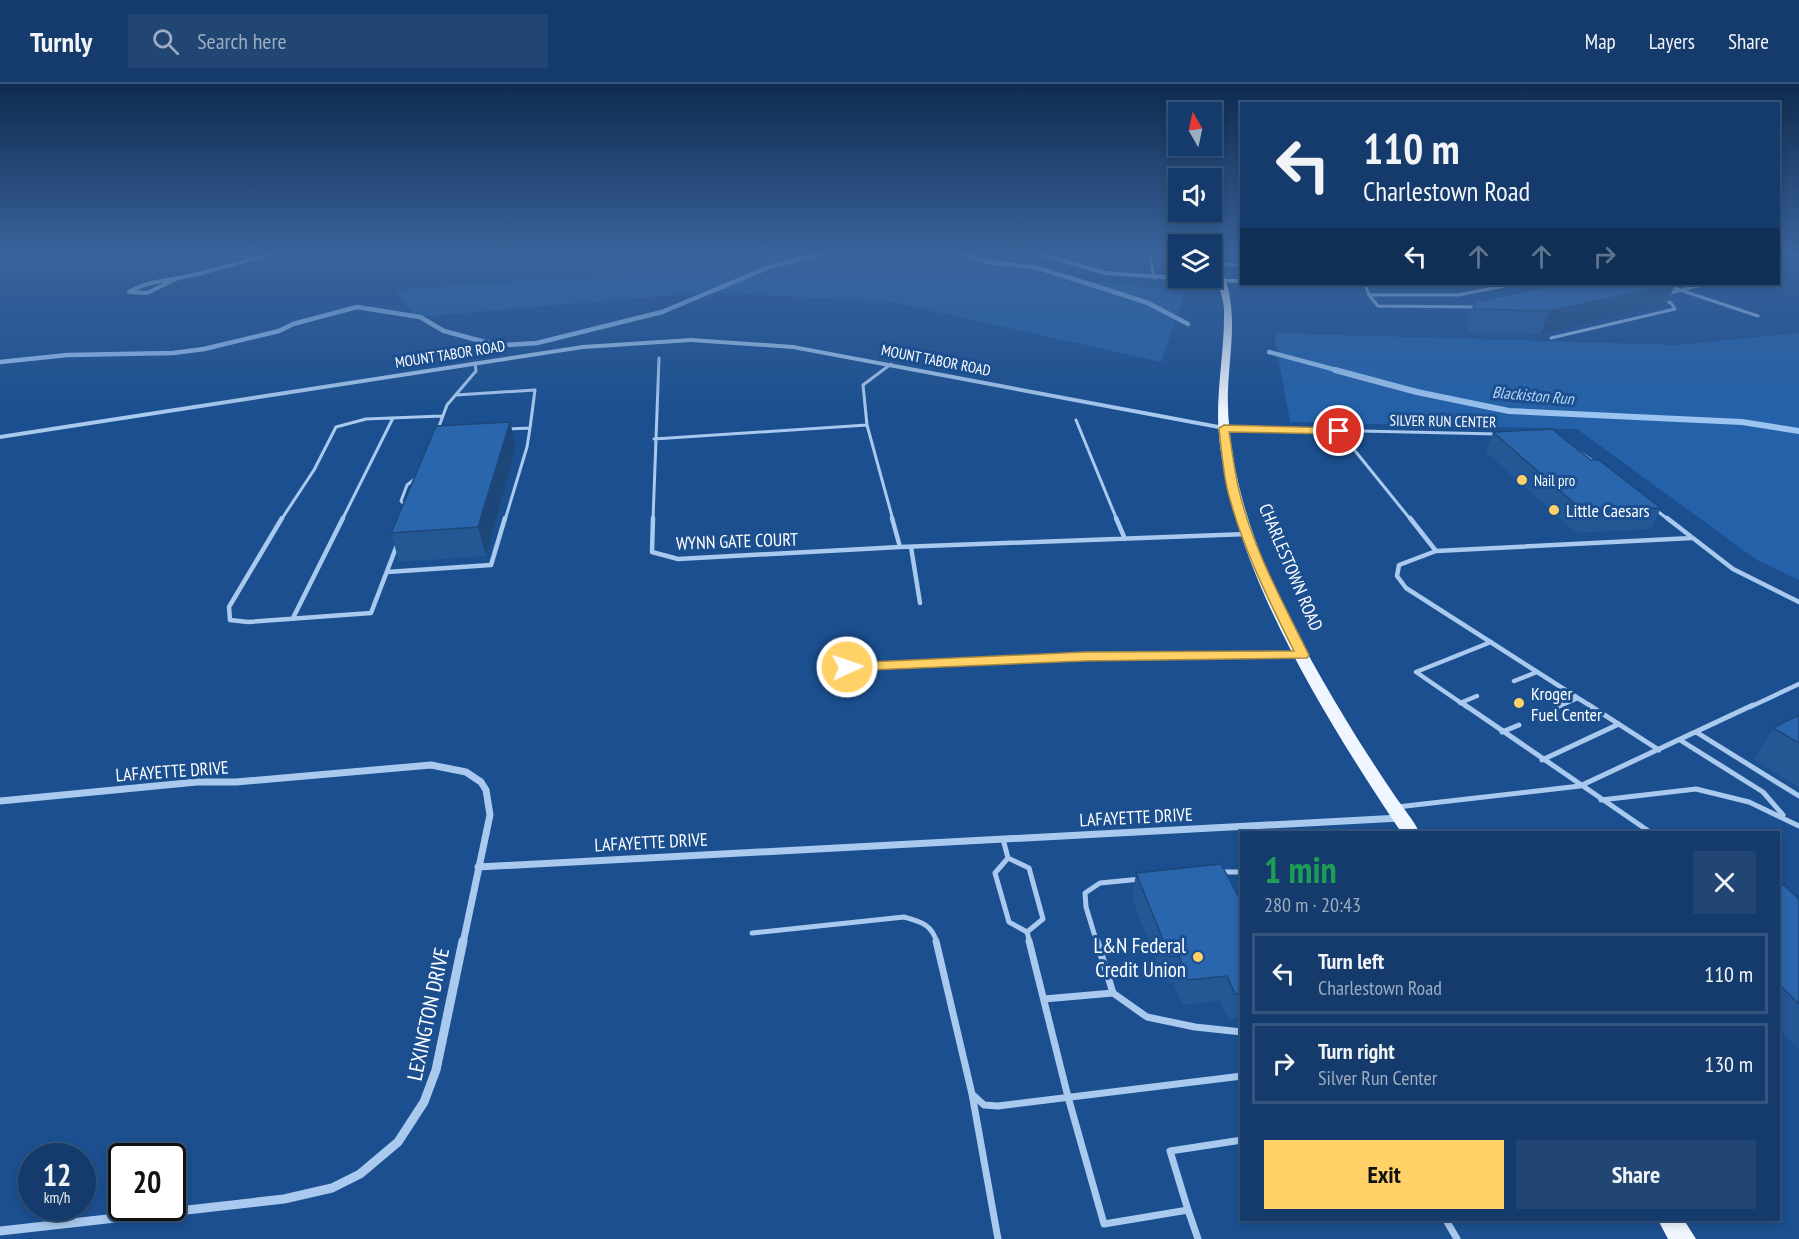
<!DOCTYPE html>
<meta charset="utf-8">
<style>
:root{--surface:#143b6b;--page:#214673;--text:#f1f3f6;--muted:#9dadc1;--line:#33557e;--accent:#ffd166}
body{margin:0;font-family:"PT Sans Narrow",sans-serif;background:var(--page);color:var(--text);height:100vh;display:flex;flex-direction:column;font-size:22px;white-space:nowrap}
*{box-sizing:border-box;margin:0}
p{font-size:20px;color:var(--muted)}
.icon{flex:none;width:33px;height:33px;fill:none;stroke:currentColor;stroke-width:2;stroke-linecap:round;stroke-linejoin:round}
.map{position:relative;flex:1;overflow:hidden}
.details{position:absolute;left:1240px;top:747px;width:540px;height:390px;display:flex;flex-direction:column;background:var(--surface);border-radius:0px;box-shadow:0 3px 9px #0003,0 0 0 2px var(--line)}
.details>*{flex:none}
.top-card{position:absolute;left:1240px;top:18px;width:540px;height:183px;border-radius:0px;box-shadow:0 3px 9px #0003,0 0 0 2px var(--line);background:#143b6b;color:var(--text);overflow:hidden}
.needle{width:39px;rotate:351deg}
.tools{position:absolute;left:1168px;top:18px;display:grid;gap:12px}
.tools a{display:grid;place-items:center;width:54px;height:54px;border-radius:0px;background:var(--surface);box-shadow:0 3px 9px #0003,0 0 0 2px var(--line);font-size:30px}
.speed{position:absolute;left:18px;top:1059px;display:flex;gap:12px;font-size:30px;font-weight:700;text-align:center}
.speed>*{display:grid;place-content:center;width:78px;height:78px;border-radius:50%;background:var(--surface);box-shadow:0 3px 9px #0003,0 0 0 2px var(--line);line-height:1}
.speed small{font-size:15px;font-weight:400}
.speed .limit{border:3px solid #111;border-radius:9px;background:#fff;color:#111}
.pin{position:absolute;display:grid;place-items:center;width:51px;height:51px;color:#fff;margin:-26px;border:3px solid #fff;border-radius:50%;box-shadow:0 2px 6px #0007}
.me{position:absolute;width:66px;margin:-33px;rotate:87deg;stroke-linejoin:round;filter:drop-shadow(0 0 4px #0008)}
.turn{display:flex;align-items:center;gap:21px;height:126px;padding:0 24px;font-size:27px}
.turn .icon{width:78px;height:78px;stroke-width:2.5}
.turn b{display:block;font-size:42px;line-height:51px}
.lanes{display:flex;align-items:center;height:57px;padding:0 24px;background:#0003;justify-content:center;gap:30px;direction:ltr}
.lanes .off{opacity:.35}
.round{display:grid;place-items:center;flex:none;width:63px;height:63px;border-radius:0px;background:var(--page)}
.head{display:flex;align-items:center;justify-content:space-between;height:102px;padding:0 24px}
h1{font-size:36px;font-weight:700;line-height:45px;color:#1e9e55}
.primary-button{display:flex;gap:12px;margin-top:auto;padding:12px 24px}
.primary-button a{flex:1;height:69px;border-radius:0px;background:var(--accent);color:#111;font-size:24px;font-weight:700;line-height:69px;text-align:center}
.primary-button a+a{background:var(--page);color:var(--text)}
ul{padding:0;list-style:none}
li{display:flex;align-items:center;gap:18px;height:81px;margin:0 12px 9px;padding:0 12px;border:3px solid var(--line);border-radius:0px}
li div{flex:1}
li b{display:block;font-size:22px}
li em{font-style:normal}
header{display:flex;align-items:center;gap:36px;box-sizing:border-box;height:84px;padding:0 30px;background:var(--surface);border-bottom:2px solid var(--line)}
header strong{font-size:28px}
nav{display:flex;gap:33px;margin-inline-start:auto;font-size:21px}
.search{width:420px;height:54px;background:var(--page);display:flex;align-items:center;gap:15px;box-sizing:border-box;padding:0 21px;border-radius:0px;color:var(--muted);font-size:22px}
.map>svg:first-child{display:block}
</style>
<header>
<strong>Turnly</strong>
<div class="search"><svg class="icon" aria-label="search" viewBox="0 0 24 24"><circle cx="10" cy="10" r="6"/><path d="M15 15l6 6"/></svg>Search here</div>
<nav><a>Map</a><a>Layers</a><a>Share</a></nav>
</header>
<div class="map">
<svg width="1799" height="1155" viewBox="0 0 1799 1155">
<rect width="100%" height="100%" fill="#1b4f8f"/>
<path fill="#2461a8" d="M760,169h222l79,25 124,13 -24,71 -268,-60 -183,-10 -294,25 -21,-27 324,-24z
M1274,249l404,12 121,-12v247l-42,-20 -180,-131 -287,-7z"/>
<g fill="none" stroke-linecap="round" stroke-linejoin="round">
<path stroke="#9cc4f0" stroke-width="4.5" d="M964,169l24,9 50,6 64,20 46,15 40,21
M1269,268l71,19
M0,278l67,-7 106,-2 31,-4 75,-18 14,-7 64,-17 63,10 24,14 41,11 21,3 31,-2 125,-31 110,-46 53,-13"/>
<path stroke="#9cc4f0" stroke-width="6" d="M1335,286l82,22 92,19 233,11 57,9"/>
<path stroke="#a9c9ee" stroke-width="3" d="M1147,169l3,2 4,23
M1215,180l27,1
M1365,200l4,11h89l57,-11
M1662,200l96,32
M1666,210l40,-10
M1369,211l9,11 100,1
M1551,254l124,-29 -4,-6 -8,-3
M456,311l79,-5 -5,38 -22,1
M1076,336l41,100
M867,341l-4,-40 28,-21
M1224,344l273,6
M438,345l9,-24 29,-34 -1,-8
M1339,347l72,89
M654,355l213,-14 26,95
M1569,361l25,17
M407,423l-6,-6 6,-16 9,-7
M1656,426l13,10
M281,436l33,-50 22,-43 30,-8 76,-3
M342,436l51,-102
M505,436l22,-73 3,-19
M653,436l6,-162"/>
<path stroke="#a9c9ee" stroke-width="4.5" d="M282,434l-53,89 1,13 18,2 123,-9 26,-68
M653,434l-1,34 26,7 222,-12 347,-13
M892,434l8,29
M1116,434l9,21
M1410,434l26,33
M1667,434l66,51 66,33
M911,463l9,56
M387,488l104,-7 14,-47
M293,534l50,-100
M847,583l237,-11 216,-1
M1514,597l23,-9
M1460,619l17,-7
M1467,623l-51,-35 75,-30
M1557,623l21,-9
M1592,623l-186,-119 -9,-12 2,-11 37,-14 256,-13
M1750,623l49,-23"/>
<path stroke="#a9c9ee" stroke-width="5" d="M1465,621l185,127
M1589,621l70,45
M1555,624l6,-3
M1502,648l17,-7
M1696,648l103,64
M1680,656l83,52 20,23
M1542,676l77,-36
M1601,716l95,-11 53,13 50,24
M1397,723l183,-21 173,-81
M1003,755l5,19
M1008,774l21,10 14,51 -16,13 -18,-10 -14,-49z
M1221,788h21
M1027,848l3,11
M752,849l152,-16c17,5 28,7 33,26
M1097,859l-11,-36 -1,-14 15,-10 41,-4"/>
<path stroke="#a9c9ee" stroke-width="7" d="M936,857l36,153 12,11 14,1 244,-30
M1029,857l39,156 36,127 84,-14 -18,-59 72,-11
M1097,857l16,52 34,24 48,10 47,5
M1044,915l69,-6
M972,1010l26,145
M1188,1126l10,29
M1446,1136l11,19"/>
<path stroke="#a9c9ee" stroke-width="4" d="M1036,169l69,20 117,8
M178,194l-31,15 -18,-1c18,-11 38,-11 59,-16 29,-6 57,-15 86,-23"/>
<path stroke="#a9c9ee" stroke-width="7" d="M0,717l197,-19h39l195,-17 35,7 15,10 5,8 4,25 -27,128
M478,783l922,-49"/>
<path stroke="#a9c9ee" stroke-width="9" d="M0,1147l284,-32 48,-11 28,-14 38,-32 26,-40 12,-32 27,-129"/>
<path fill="#a9c9ee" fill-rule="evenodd" d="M691,254l102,7 431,81 4,2 -4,2 -431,-81 -102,-7 -108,7 -583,90v-4l583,-90z"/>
<path fill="#d6e6fa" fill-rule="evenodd" d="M1780,169h19v3z
M1222,195h20v4l-22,-1v-2z
M1332,200h63l-3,2h-57z"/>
<path fill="#f0f6ff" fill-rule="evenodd" d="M1212,173h3c26,43 15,86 13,133 -1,24 2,48 6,72 17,96 72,193 123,276 13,20 26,41 40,61 7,10 17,22 22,33h-18c-74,-111 -169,-261 -182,-396 -4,-43 6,-84 5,-127 -1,-18 -12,-35 -12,-52z
M1658,1136h26l12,19h-28z"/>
</g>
<path fill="#245895" d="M1675,200l-9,21 -125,29 -73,-2 -1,-8 7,-22z
M510,338l6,25 -30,109 -87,6 -8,-29z
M1493,348l98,28 70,48 -10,21 -75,4 -90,-81z
M1799,631v72l-45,-27 19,-32z
M1136,789l106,30v115l-14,1 -8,-18 -38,4 -9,-23h-9l-32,-84z
M1779,802l20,13v150l-20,-20z"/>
<path fill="#1d4779" d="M1675,200l-9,21 -125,29 8,-23z
M510,338l6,25 -30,109 -8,-29z"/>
<path fill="#2a66ad" stroke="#1d4779" stroke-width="1.5" d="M1559,200h116l-126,27 -74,-2 -1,-7z
M510,338l-32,105 -87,6 45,-107z
M1552,345l39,31h8l62,48 -77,4 -91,-80z
M1799,631v28l-26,-15z
M1221,780l21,39v90l-7,1 -8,-18 -39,4 -9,-24 -9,1 -34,-84z
M1784,801l15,14v105l-20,-20v-98z"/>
<linearGradient id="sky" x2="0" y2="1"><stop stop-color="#0f2b4f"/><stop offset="0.51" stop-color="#39639b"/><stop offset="1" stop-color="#39639b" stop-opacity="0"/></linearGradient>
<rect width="1799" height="330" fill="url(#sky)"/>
<path fill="#ffd166" stroke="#a68842" stroke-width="1.5" d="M1224,341l115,3 5,3 -5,3 -110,-2c3,18 5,36 9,54 13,59 44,115 71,169l-2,3 -223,3 -237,10 -7,-4 7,-4 237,-11 210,-1c-26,-52 -53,-106 -67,-163 -4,-19 -6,-40 -8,-60z"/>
<g fill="#ffd166" stroke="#1b4f8f" stroke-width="2">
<circle cx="1522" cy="396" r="6"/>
<circle cx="1554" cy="426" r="6"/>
<circle cx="1519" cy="619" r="6"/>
<circle cx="1198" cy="873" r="6"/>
</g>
<g text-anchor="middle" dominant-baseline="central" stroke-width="6" stroke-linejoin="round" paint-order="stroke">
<g font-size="15" fill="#fff" stroke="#1b4f8f">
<text transform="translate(450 270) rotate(-9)">MOUNT TABOR ROAD</text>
<text transform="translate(936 276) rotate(11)">MOUNT TABOR ROAD</text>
<text transform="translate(1443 337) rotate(1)">SILVER RUN CENTER</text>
</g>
<g font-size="15" fill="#fff" stroke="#1b4f8f" text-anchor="start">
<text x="1534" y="396">Nail pro</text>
</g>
<g font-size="16" font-style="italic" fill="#b5d3f5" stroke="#1b4f8f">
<text transform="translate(1533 311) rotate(5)">Blackiston Run</text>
</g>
<g font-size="18" fill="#fff" stroke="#1b4f8f" text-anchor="start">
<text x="1566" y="426">Little Caesars</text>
<text x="1531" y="609">Kroger<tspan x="1531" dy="21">Fuel Center</tspan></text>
</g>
<g font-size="18" fill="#fff" stroke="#1b4f8f">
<text transform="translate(737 457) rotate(-2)">WYNN GATE COURT</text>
<text transform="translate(1291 483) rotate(67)">CHARLESTOWN ROAD</text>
<text transform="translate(172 687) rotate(-4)">LAFAYETTE DRIVE</text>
<text transform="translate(1136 733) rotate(-3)">LAFAYETTE DRIVE</text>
<text transform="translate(651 758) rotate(-3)">LAFAYETTE DRIVE</text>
</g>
<g font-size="21" fill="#fff" stroke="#1b4f8f" text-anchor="end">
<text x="1186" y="861">L&amp;N Federal<tspan x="1186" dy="24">Credit Union</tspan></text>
</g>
<g font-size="21" fill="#fff" stroke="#1b4f8f">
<text transform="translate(428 930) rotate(-78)">LEXINGTON DRIVE</text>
</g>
</g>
</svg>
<div class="tools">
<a><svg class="needle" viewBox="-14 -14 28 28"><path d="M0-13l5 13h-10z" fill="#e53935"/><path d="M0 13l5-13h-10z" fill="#9dadc1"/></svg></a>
<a><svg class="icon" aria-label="sound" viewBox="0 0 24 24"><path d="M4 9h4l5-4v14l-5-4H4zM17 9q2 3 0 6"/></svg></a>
<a><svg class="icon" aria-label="layers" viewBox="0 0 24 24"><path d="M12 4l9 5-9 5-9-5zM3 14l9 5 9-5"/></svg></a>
</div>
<div class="speed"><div>12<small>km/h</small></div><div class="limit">20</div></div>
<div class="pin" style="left:1339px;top:347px;background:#d93025"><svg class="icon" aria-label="arrive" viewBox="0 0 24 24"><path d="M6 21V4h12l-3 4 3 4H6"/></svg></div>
<svg class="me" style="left:847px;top:583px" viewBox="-20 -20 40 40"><circle r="17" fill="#ffd166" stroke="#fff" stroke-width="3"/><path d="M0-11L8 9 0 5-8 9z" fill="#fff"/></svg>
<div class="top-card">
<div class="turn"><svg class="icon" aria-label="left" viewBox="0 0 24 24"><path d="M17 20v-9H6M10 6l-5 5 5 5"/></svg><div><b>110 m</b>Charlestown Road</div></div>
<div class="lanes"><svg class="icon" aria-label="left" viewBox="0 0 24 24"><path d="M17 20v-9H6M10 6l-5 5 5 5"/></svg><svg class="icon off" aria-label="ahead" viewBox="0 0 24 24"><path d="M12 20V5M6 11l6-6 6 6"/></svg><svg class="icon off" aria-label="ahead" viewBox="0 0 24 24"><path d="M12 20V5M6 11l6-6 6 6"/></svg><svg class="icon off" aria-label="right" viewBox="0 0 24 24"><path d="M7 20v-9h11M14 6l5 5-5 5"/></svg></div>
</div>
<section class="details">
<div class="head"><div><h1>1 min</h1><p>280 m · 20:43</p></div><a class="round"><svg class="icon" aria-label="close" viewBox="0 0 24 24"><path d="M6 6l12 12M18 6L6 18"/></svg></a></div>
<ul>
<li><svg class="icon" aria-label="left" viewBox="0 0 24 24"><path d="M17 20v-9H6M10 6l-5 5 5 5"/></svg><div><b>Turn left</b><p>Charlestown Road</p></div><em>110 m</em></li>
<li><svg class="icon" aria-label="right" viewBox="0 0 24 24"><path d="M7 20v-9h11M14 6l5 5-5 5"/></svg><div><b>Turn right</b><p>Silver Run Center</p></div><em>130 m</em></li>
</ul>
<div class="primary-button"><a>Exit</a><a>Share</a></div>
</section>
</div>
